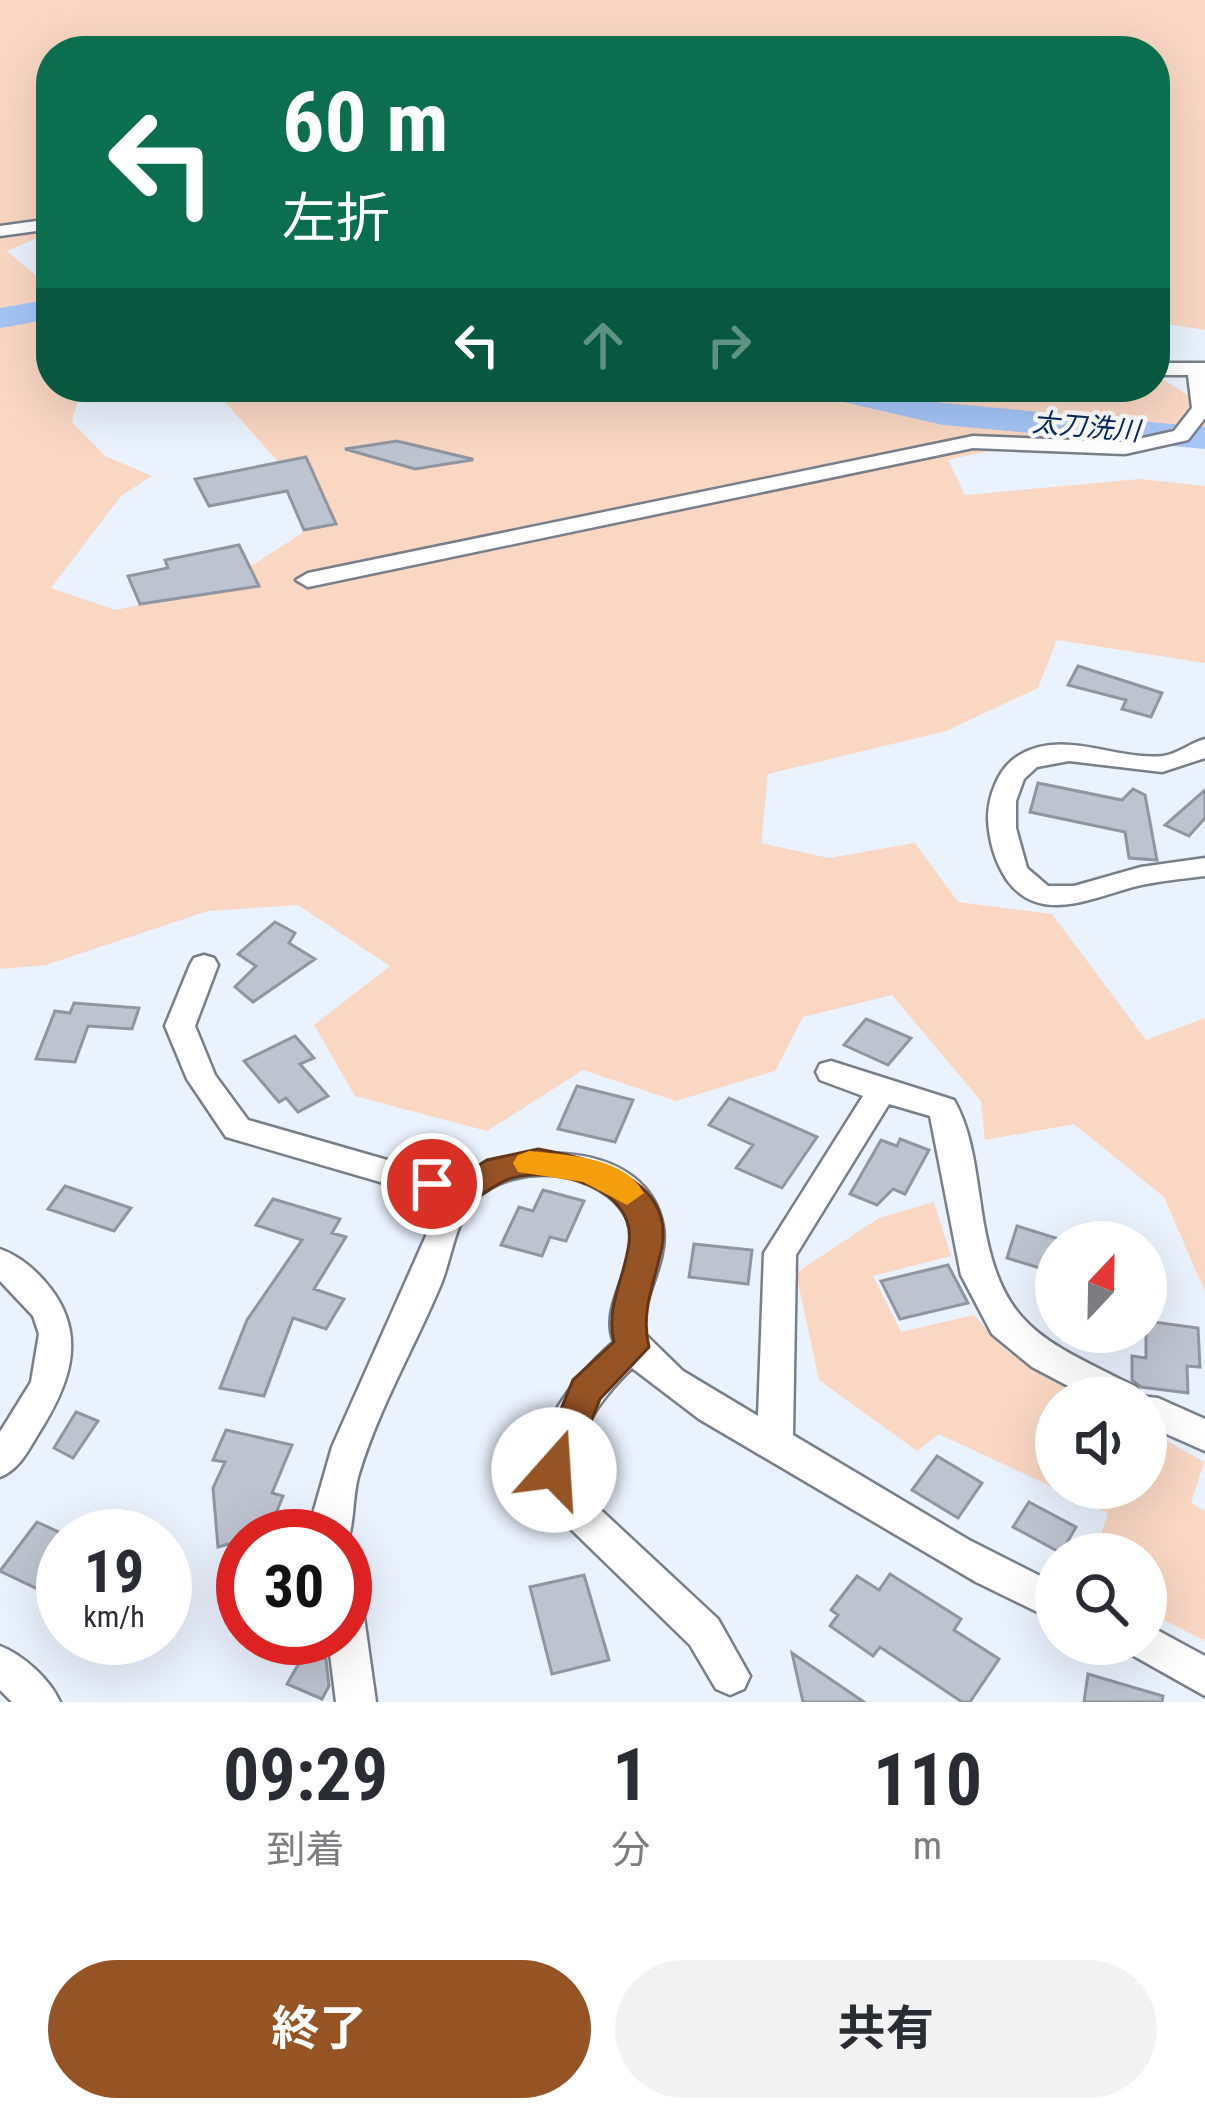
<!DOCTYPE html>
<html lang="ja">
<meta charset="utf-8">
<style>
:root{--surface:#fff;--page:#f2f2f3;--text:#2b2b33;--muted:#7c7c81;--accent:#965324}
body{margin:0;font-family:"Roboto Condensed","Noto Sans JP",sans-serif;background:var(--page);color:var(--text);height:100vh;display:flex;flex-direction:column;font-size:45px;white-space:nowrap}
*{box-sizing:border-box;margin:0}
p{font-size:39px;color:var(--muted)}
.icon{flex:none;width:66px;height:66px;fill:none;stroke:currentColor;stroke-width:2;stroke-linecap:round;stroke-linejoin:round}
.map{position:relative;height:1702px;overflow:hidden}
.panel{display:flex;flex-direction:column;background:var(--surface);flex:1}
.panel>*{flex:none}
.guide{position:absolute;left:36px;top:36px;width:1134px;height:366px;border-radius:48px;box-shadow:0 12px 48px #0002;background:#0b6e4f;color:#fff;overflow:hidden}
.needle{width:78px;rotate:22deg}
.fabs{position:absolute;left:1035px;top:1221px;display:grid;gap:24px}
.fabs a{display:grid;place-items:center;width:132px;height:132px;border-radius:50%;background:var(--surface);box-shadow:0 12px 48px #0002;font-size:60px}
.speed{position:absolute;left:36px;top:1509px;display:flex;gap:24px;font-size:60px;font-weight:700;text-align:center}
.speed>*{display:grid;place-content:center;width:156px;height:156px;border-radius:50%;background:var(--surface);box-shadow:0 12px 48px #0002;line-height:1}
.speed small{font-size:30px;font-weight:400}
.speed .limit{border:18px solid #d22;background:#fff;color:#111}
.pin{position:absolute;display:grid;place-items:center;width:102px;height:102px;color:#fff;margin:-51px;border:6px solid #fff;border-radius:50%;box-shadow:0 3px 12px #0007}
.me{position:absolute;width:132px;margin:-66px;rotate:19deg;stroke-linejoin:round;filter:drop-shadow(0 0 9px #0008)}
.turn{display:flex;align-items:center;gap:42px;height:252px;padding:0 48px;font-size:54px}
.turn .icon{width:156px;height:156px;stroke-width:2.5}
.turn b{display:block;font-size:84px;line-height:102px}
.lanes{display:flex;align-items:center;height:114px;padding:0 48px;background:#0003;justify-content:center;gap:60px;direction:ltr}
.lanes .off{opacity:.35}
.eta{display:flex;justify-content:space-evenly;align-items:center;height:204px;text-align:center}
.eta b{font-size:72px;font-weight:700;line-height:84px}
.cta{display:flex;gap:24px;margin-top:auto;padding:24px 48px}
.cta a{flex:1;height:138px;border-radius:72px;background:var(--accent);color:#fff;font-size:48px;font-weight:700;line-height:138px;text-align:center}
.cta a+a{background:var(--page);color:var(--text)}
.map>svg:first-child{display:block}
</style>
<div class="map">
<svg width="1205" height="1702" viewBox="0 0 1205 1702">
<rect width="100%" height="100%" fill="#eaf2fe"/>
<path fill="#f9d7c3" d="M0,0h1205v330l-50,-8v-271h-1104v181l-44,19 44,37v99h30l-9,35 33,34 47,20 -31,20 -70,92 65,22 61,-14 35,-34 41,3 74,-48 -115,-130h943l4,-10 46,29v41c-86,-2 -173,-9 -257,13l17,35 175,-16 65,7v177l-148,-23 -19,48 -92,43 -178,43 -7,69 68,15 86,-15 43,59 94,12 94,126 59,-22v274l-41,-95 -90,-73 -89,16 -4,-39 -89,-106 -89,22 -28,54 -99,30 -93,-31 -96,61 -132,-35 -41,-71 76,-59 -92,-61 -90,6 -162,54 -46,4z
M934,1202l17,54 -78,20 28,56 73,-17 34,37 83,46h-35v90h90v-59l58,33 -13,41 14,8v130l-59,-30v-57h-51l13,-41 -169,-79 -22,17 -98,-71 -23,-107 83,-55z"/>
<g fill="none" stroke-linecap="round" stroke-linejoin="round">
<path fill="#a5c5f7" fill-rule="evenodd" d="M51,299v20l-51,9v-20z
M808,387h65l70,16 262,24v22l-262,-24 -130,-30z"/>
</g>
<path fill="#bdc4d0" stroke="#8f96a1" stroke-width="3" d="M397,441l75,18v1l-57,9 -70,-20z
M306,457l30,67 -32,6 -17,-39 -78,15 -14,-27z
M239,545l20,41 -119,18 -12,-28 40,-8 -3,-8z
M1078,666l84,27 -11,24 -29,-8 4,-9 -58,-15z
M1038,783l84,17 11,-11 12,6 12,65 -28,-2 -4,-26 -95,-20z
M1205,790v28l-16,18 -24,-11z
M275,922l20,11 -6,10 26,16 -62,43 -18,-15 21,-21 -18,-12z
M74,1003l65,5 -7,21 -44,-3 -13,36 -39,-3 19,-48 15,2z
M866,1019l45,19 -23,27 -44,-20z
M295,1036l19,22 -14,6 28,32 -30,16 -12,-14 -7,4 -35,-41z
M577,1086l56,14 -18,42 -57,-13z
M729,1098l88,39 -35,51 -46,-20 17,-23 -44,-20z
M900,1139l29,11 -24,44 -12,-5 -16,16 -27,-11 31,-54 16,6z
M65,1186l66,22 -17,23 -66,-22z
M543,1190l41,11 -18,40 -16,-4 -8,19 -41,-11 18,-38 14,4z
M273,1199l67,20 -8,14 14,4 -32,52 30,10 -18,30 -33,-11 -29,78 -44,-8 27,-68 55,-80 -46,-15z
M1017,1226l39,12v35l-49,-15z
M694,1244l58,6 -4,34 -59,-7z
M948,1265l20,38 -68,16 -19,-38z
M1146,1321l52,7 2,39 -13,-1 1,27 -47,-6 -9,-7v-24l14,2z
M76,1412l22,9 -25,37 -19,-10z
M226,1430l66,15 -20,48 11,3 -15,37 -50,14 -5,-59 12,-26 -12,-2z
M937,1456l45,27 -24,35 -46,-28z
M1029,1502l47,25 -15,26 -48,-26z
M37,1522l26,12v67l-63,-30z
M890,1574l71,45 -7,11 45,29 -29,43h-8l-82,-55 -7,9 -43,-30 8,-11 -7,-5 26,-34 22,14z
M584,1575l25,85 -57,14 -22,-87z
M306,1651l20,8 3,27 -7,13 -35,-15z
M792,1653l72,49h-61z
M1088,1674l75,22 -1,6h-78z"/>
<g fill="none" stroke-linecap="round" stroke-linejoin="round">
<defs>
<path id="minor" d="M51,219v10l-51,7v-10z
M1155,363h50v55l-17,22 -63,14 -152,-6 -665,139 -12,-7 12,-7 665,-137 152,6 49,-11 18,-23 -4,-33h-33z
M1205,739v19l-43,14 -93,-11 -32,6 -13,12 -8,22v27l11,40 21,18h26l67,-19 64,-9v18c-24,3 -49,5 -72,11 -43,12 -94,37 -126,-7 -12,-18 -18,-39 -19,-61 0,-22 10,-51 30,-63 45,-28 98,5 145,0 15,-2 27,-13 42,-17z
M204,955l10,3 4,7 -23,61 20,49 33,45 209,60c57,-40 191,-42 206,47 5,29 -15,63 -20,91l2,16 38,37 75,45 6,-163 99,-157 -43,-16 -4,-8 4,-8 11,-3 123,39c17,30 21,66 26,99 17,125 51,136 156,188l4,9 18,2 47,21v32l-59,-26v-27h-55l-59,-31 -40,-33 -31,-59 -31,-159 -41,-12 -93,151 -3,180 176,105 87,44v37l-80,-39 -277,-163 -67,-51c-34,33 -58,67 -59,116l145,135 32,57 -6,13 -14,6 -14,-6 -26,-44 -148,-144c-26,-54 34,-126 72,-159 -17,-41 33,-85 13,-124 -12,-24 -41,-38 -67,-42 -28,-4 -63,2 -85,24 -19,19 -24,60 -34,84 -27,65 -63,125 -83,193 -6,23 -3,49 -13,71v-12h-32l1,-26 18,-63 110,-247 -216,-63 -39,-58 -22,-53 25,-61 4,-7z
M0,1249c20,7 38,23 51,40 38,50 16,100 -14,147 -10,17 -19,34 -37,41v-45l31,-50 8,-48 -6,-18 -33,-35z
M345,1599l14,5 5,13 12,85h-40l-8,-64h17z
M1146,1624l59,32v40l-73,-41 -4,-11h18z
M0,1646c23,9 50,33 60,56h-48l-12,-12z"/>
</defs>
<use href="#minor" stroke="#787f8a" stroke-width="5"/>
<use href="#minor" fill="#fff" fill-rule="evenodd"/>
</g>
<path fill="#965324" stroke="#623617" stroke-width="3" d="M538,1149c51,9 136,27 124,98 -7,34 -22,65 -13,100l-49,52 -33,83 -13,4 -12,-4 -6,-12 37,-90 41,-38c-9,-34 11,-65 15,-99 7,-57 -77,-78 -120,-64 -17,6 -31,21 -49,27l-39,-13 -5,-9 16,-13 25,8 30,-19z"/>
<path fill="#f59e0b" d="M529,1151c36,4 95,5 115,42l-17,12 -44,-23 -65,-10 -5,-9 5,-8z"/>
<g text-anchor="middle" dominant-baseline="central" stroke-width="9" stroke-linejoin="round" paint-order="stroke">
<g font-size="27" font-style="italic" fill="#05285e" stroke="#fff">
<text transform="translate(1086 427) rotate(5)">太刀洗川</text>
</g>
</g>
</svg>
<div class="fabs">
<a><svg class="needle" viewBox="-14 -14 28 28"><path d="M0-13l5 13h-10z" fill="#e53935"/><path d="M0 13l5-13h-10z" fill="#7c7c81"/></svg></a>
<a><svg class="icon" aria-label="sound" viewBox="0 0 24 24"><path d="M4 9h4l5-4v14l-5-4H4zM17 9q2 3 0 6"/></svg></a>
<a><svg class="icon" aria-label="search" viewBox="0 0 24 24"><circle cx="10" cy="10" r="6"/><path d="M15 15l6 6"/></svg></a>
</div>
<div class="speed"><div>19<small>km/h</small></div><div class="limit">30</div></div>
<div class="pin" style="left:432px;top:1184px;background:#d93025"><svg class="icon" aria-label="arrive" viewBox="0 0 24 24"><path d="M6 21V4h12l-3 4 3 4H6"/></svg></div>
<svg class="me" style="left:554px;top:1470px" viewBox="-20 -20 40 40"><circle r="19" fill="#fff"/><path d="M0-13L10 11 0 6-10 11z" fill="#965324"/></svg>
<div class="guide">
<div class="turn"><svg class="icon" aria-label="left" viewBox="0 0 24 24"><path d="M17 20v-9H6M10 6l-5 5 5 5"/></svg><div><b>60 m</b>左折</div></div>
<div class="lanes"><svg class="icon" aria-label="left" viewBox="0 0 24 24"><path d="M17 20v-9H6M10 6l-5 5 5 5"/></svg><svg class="icon off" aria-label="ahead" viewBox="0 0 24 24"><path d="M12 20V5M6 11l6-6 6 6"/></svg><svg class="icon off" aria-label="right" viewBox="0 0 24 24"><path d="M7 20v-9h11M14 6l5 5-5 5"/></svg></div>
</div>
</div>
<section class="panel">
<div class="eta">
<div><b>09:29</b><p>到着</p></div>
<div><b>1</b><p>分</p></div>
<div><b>110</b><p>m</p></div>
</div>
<div class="cta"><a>終了</a><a>共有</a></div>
</section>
